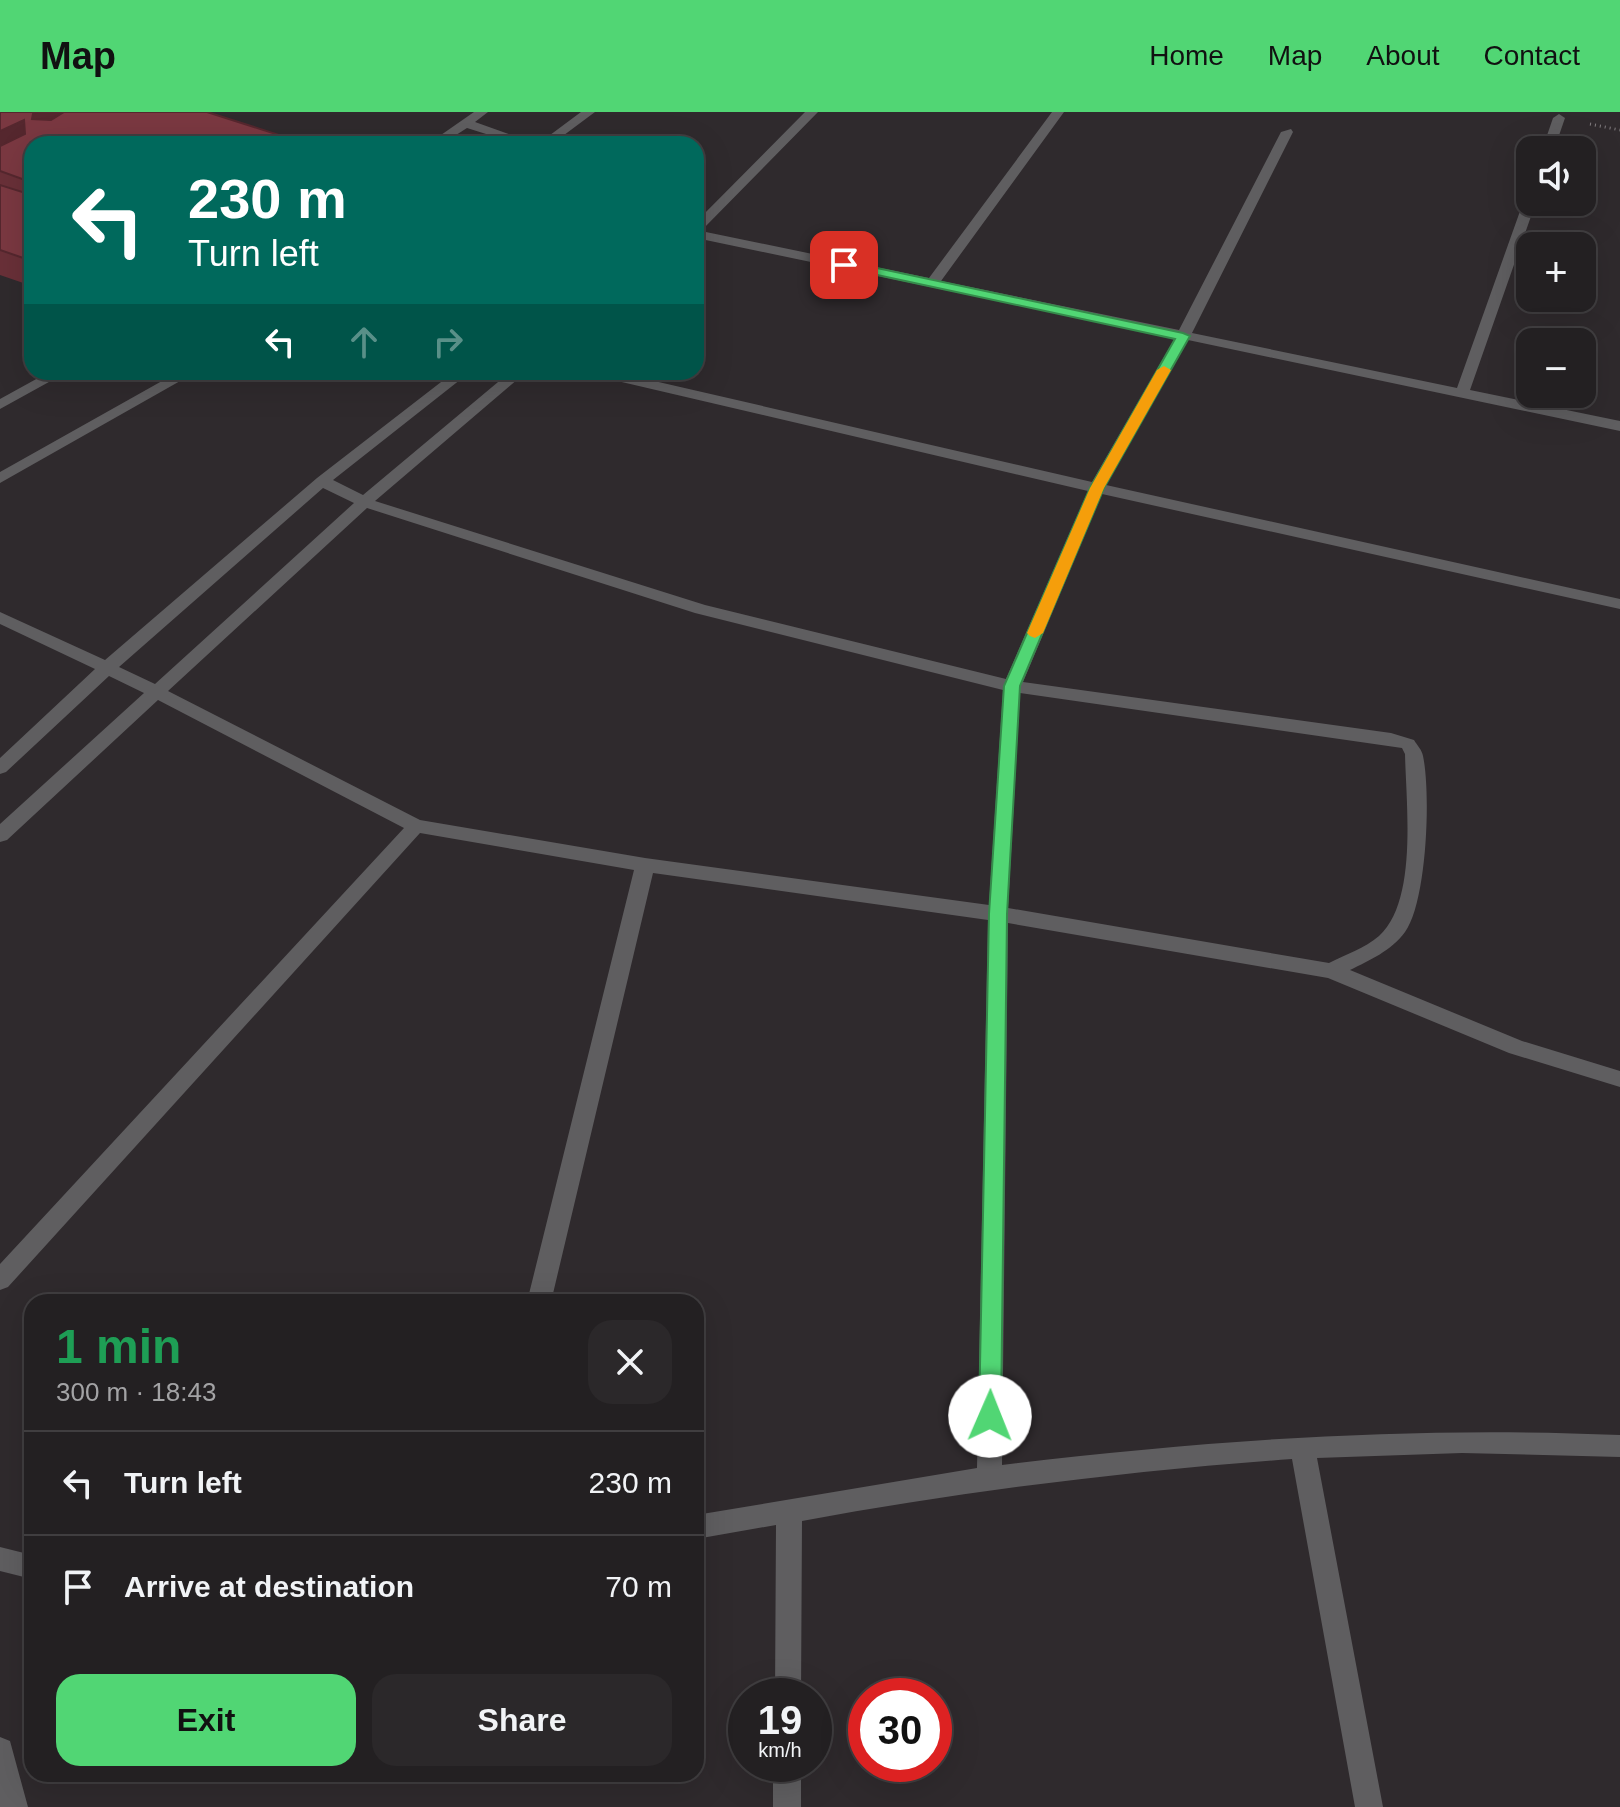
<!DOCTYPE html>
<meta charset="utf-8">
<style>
:root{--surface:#232022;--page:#2b282a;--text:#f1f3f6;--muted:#a3a3a5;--line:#403e40;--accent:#51d674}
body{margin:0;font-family:Helvetica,sans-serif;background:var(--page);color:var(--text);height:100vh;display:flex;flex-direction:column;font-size:30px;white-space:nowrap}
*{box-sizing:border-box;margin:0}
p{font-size:26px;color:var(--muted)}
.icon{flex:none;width:44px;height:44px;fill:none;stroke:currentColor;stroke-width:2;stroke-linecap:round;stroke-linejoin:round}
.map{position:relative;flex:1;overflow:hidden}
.panel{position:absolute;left:24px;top:1182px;width:680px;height:488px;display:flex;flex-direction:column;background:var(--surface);border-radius:24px;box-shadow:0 8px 32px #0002,0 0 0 2px var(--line)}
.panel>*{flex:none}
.top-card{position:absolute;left:24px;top:24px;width:680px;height:244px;border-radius:24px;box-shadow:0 8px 32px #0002,0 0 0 2px var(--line);background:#00695c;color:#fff;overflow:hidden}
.buttons{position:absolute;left:1516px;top:24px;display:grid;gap:16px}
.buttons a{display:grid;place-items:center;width:80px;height:80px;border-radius:16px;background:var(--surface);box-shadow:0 8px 32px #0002,0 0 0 2px var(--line);font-size:40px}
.speed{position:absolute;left:728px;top:1566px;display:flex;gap:16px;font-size:40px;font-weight:700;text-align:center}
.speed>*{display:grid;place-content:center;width:104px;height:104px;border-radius:50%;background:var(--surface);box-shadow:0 8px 32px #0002,0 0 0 2px var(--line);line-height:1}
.speed small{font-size:20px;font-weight:400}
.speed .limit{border:12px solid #d22;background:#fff;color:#111}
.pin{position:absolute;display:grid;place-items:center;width:68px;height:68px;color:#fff;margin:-34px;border-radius:16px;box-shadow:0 4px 12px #0006}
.me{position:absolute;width:88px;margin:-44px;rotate:1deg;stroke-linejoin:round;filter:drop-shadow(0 0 6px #0008)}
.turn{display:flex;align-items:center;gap:28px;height:168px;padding:0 32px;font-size:36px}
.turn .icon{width:104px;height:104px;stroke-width:2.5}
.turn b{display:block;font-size:56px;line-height:68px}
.lanes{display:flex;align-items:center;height:76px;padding:0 32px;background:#0003;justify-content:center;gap:40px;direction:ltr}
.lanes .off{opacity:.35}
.round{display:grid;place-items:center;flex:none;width:84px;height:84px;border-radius:24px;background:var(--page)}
.headline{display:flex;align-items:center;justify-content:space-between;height:136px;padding:0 32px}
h1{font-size:48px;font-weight:600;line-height:60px;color:#1e9e55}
.cta{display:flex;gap:16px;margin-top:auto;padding:16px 32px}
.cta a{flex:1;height:92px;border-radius:24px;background:var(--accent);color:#111;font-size:32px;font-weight:600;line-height:92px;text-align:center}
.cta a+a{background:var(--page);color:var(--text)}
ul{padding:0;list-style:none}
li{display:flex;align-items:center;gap:24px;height:104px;padding:0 32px;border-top:2px solid var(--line)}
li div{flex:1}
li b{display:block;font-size:30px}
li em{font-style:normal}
header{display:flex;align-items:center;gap:48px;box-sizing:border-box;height:112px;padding:0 40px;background:var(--accent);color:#111}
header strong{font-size:38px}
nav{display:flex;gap:44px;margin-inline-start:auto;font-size:28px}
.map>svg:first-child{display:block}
</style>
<header>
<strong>Map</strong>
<nav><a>Home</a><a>Map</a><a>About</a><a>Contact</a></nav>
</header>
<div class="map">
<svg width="1620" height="1695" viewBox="0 0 1620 1695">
<rect width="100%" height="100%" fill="#2f2a2d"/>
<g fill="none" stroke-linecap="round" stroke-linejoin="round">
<path stroke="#837e81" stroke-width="3" stroke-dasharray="1 4" stroke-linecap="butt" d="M1590,12l30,6"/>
<path fill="#5f5e60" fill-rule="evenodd" d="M474,0h14l-13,10 62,22h-19l-51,-16 -25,16h-14z
M581,0h14l-43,32h-14z
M805,0h13l-117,119 228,47 123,-166h12l-123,169 238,49 102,-198 10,-3 2,3 -101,201 265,55 67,-188 6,-4v6h6l-66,188 150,31v10l-432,-91 -82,145 514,114v10l-518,-115 -79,188 368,51 23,7c3,5 8,10 9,16 8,37 4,146 -18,176 -14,19 -35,28 -55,38l172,71 98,30v16l-111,-34 -181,-75 -320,-55 -6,542c206,-25 410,-39 618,-30v22l-158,-4 -145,5 66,349h-28l-63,-348c-165,12 -328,32 -490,62l-1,175h-26l1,-171 -80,14v-24l281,-47 11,-548 -335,-47 -102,429h-24l107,-432 -214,-37 -412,454 -8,3v-26l404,-436 -246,-128 -151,140 -7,2v-18l144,-131 -35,-17 -103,96 -6,2v-16l95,-89 -95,-45v-12l105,48 212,-182 137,-106h16l-137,108 30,15 147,-123h16l-151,129 330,104 301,74 82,-188 -492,-115 -7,-4h26l477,110 83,-144 -479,-100v-16zM323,376l31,15 -199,181 -36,-17zM367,396l328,105 308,77 -14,215 -344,-47 -225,-38 -252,-129zM1020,581l382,55 3,6c1,49 13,147 -26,182 -14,12 -34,19 -50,27l-321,-55z
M1559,2l6,4 -11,32h-12l11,-32z
M49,260h18l-67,37v-10z
M178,260h18l-196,111v-11z
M0,1435l32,8v24l-32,-8z
M0,1625l10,4 18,66h-28z
M773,1652h28v43h-28z"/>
</g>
<path fill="#693038" d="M0,0l301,30 1,2h-270v142l-32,-11z"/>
<path fill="#55272e" d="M37,0h55l-51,32 -9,-25 1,-5z
M24,8l8,25 -32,18v-32z"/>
<path fill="#7a3841" stroke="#55272e" stroke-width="2" d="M0,0h37l-4,2 -1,5 19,1 13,-8h143l94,30 -3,2h-266v117l-32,-11v-65l22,7 4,-3 -1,-9 -25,-9v-25l25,-12 -1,-14 -24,11z"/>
<path fill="#51d674" stroke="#358b4b" stroke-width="2" d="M844,149l339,72 7,3 -86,152 -84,198 -13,228 -6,502 -3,7 -8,3 -7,-3 -4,-7 10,-502 15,-228 86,-198 85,-149 -335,-72 -2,-2z"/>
<path fill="#f59e0b" d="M1164,254l7,4 -67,118 -61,145 -8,5 -5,-2 -3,-3 63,-145 67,-118z"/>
</svg>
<div class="buttons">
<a><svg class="icon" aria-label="sound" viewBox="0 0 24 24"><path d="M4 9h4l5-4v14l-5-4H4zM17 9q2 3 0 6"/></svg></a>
<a>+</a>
<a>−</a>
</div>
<div class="speed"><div>19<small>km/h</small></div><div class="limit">30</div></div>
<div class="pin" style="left:844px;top:153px;background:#d93025"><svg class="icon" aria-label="arrive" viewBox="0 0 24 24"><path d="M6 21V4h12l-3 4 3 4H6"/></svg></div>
<svg class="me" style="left:990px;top:1304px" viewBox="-20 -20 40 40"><circle r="19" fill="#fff"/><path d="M0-13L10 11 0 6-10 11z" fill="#51d674"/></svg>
<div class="top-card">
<div class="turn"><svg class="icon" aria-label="left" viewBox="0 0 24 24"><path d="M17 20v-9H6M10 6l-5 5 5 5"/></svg><div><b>230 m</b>Turn left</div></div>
<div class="lanes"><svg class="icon" aria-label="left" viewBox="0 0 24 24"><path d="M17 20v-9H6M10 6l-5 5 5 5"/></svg><svg class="icon off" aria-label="ahead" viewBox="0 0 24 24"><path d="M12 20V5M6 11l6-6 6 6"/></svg><svg class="icon off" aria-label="right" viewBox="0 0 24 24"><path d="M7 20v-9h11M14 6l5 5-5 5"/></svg></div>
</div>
<section class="panel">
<div class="headline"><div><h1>1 min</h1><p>300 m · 18:43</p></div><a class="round"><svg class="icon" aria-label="close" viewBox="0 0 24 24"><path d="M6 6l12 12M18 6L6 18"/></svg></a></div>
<ul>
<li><svg class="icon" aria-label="left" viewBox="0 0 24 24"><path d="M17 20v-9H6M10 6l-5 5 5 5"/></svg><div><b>Turn left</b></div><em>230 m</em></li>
<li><svg class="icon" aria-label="arrive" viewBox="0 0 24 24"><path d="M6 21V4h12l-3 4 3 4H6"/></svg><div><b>Arrive at destination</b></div><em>70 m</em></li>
</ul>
<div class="cta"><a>Exit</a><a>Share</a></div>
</section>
</div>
